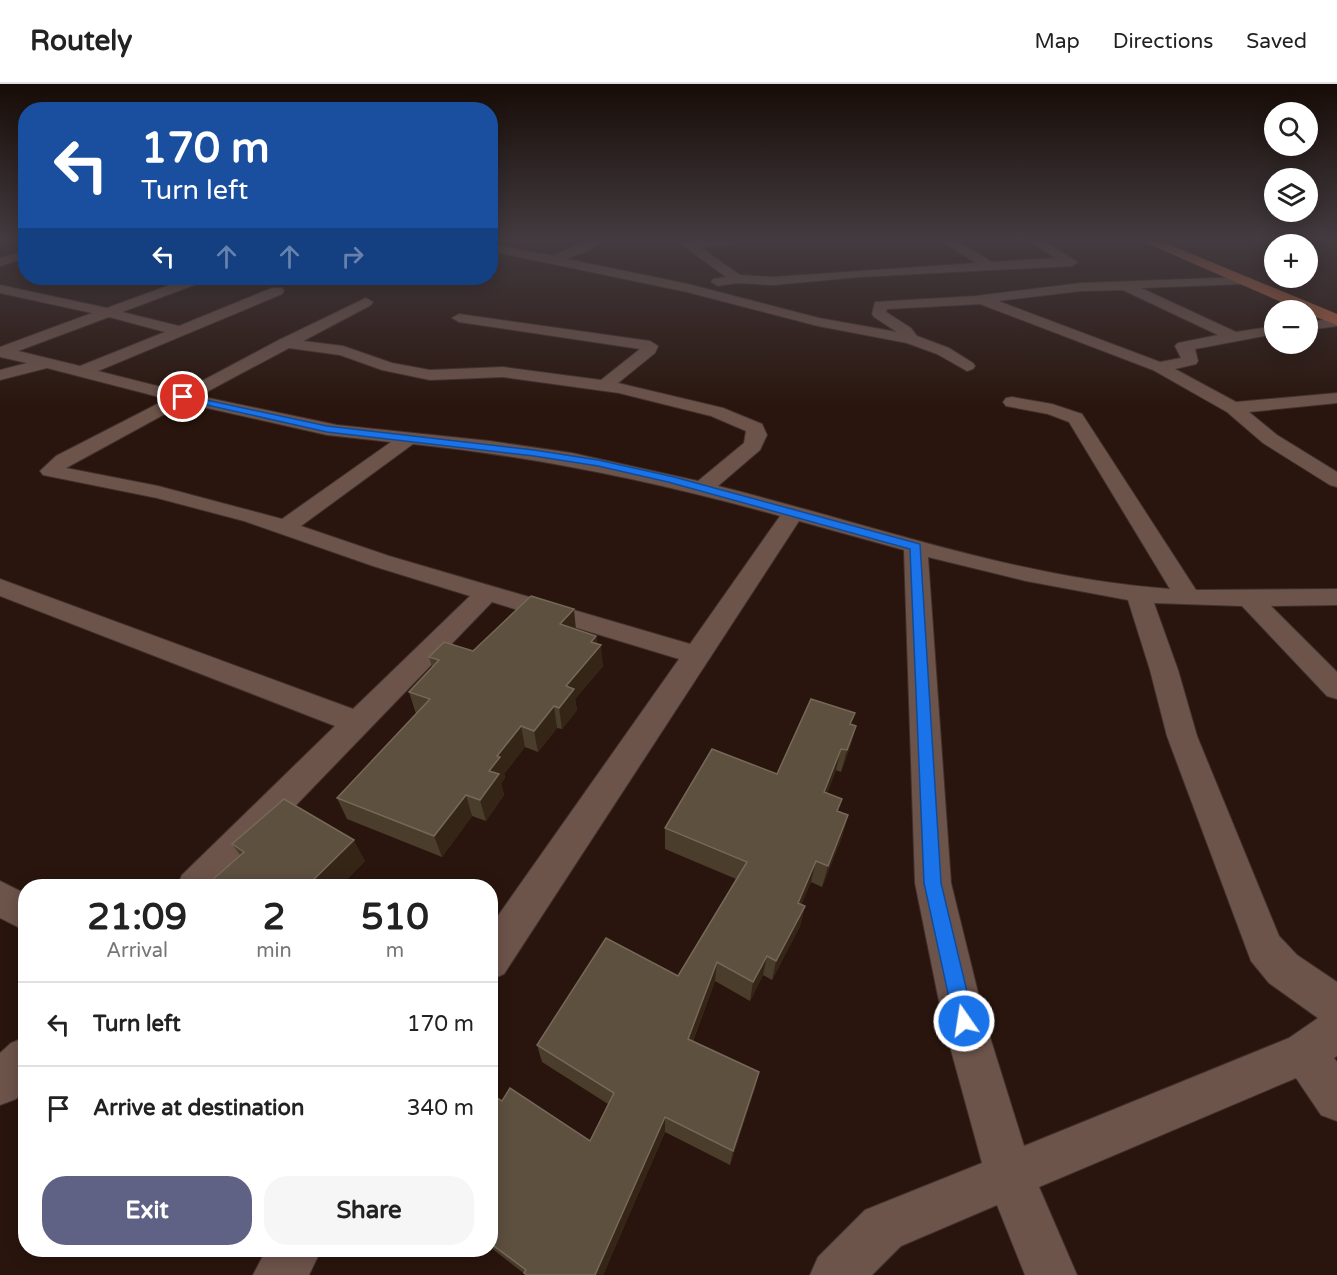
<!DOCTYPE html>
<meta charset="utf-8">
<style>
:root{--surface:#fff;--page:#f6f6f6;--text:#222;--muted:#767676;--line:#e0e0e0;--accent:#5f6284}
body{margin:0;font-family:"Varela Round",sans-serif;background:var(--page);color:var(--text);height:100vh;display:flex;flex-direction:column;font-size:22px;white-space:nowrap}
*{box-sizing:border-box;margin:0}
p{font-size:20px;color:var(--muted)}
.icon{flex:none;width:33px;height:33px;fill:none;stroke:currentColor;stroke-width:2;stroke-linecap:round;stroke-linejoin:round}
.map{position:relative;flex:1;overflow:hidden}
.drawer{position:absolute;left:18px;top:795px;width:480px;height:378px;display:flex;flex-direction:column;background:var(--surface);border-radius:24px;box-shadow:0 3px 15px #0003}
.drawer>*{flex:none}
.top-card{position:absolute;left:18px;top:18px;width:480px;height:183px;border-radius:24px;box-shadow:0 3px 15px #0003;background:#1a4fa0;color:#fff;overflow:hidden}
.tools{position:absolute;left:1264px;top:18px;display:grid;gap:12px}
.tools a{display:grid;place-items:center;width:54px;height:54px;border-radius:50%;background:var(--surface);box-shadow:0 3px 15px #0003;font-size:30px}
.pin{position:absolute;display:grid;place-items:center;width:51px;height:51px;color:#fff;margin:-26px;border:3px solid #fff;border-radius:50%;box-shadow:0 2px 6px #0007}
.me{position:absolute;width:66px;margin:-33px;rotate:347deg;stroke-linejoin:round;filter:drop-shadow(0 0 4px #0008)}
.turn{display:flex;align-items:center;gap:21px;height:126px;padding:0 24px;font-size:27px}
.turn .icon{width:78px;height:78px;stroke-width:2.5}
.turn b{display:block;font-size:42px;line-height:51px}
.lanes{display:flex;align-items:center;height:57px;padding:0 24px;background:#0003;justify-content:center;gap:30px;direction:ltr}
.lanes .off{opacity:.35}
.eta{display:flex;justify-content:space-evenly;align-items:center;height:102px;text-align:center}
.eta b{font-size:36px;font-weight:700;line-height:42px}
.cta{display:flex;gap:12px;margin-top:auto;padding:12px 24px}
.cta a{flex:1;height:69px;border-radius:24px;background:var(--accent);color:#fff;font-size:24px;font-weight:700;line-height:69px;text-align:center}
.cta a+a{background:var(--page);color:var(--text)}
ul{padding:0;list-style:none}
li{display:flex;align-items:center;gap:18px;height:84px;padding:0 24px;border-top:2px solid var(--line)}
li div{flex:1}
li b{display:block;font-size:22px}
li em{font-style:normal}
header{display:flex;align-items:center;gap:36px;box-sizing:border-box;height:84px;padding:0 30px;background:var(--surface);border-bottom:2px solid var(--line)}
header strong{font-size:28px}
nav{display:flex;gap:33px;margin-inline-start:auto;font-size:21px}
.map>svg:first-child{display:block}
</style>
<header>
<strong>Routely</strong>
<nav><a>Map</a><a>Directions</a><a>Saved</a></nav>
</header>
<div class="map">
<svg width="1337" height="1191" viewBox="0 0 1337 1191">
<rect width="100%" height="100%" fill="#29150d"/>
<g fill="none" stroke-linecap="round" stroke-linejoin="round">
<defs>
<path id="minor" d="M587,157h14l-12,9 -22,9 121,25 131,34 78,14 -23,-15 -2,-3 3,-12 101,-6 105,-13 164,-6 1,3 -6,4 -99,4 95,44 39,-6v8l-80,15 3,12 -2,3 -21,5 61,33 101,-9v10l-88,9 28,23 60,37v15l-7,-2 -67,-42 -36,-31 -74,-42 -173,-66 -93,5 -1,3 25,16 6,8 32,12 24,15 2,3 -2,3 -6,2 -30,-17 -30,-11 -89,-17 -131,-34 -197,-41v-7l63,12zM1123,206l95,45 -40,8 -3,3 6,12 -21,4 -162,-61 83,-10z
M677,157h67l-6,3 -38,3 40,28 33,2 203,-14 -34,-22h15l35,21 64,-4 -28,-17h15l35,21 -6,4 -212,11 -87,8 -36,-2 -19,3 -7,-4 2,-3 13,-2z
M26,167v7l-26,8v-8z
M189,194h17l-1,3 -83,31 57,14 93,-38h10l2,3 -2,3 -184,77 83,21 98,-52 87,-42 7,4 -2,3 -68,36 40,5 49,17 38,7 73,-3 98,13 39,-31 -181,-27 -7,-4 7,-4 191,27 8,5 -3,7 -37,30 105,25 39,16 5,11 -7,15 -42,36c149,37 298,92 452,103l-101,-167 -21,-8 -42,-8 -3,-4 3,-4 6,-1 40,7 30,10 114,176 141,-1v16l-66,1 66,66v27l-10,-3 -85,-90 -88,-3 24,67 19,66 82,200 18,19 40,27v74l-3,2 3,4v59l-16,-6 -25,-37 -257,109 38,88h-52l-28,-70 -96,41 -29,29h-62l8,-18 47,-47 117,-47 -39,-142 -28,-138 -11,-333 -105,-29 -295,453 -14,6v-53l189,-268 -187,-57 -274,284h-41l5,-11 153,-149 -335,-130v-17l353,130 117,-113 -97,-30 -129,-45 -87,-23 -114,-23 -3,-4 16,-15 111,-57 -120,-31 -47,12v-10l27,-7 -27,-6v-10l92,-34 -92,-20v-8l107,23zM109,233l56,15 -85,34 -62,-15zM289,264l51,7 42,15 48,10 73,-3 116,16 92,23 35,15 -2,12 -46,38 -126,-28 -82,-12 -153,-16 -138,-29zM185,319l142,32 64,7 -109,77 -124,-33 -92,-18zM413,360c126,13 245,38 367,72l-90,128 -301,-88 -88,-30zM928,473l98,24 102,19 22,70 17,66 84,225 18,22 49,35 -29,20 -265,108 -39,-125 -34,-138z
M1337,234v8l-29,4v-8z
M0,797l26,13v37l-26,-13z
M26,953v52l-10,10 -16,6v-52l11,-10z
M266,1166h55l-12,25h-56z"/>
<path id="major" d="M1142,157h18l177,73v11l-29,-11v-4h-8z"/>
</defs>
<use href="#minor" stroke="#40312e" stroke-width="2"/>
<use href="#major" stroke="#40312e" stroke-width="1"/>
<use href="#minor" fill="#6d544b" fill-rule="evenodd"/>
<use href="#major" fill="#b86342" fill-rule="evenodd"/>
</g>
<path fill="#4a3d2b" d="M576,545l20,7 1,8 6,22 -28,33 2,11 -15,19 -5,-1 -19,24 -13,-5 -21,27 1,4 -4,5 3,12 -18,26 -14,-5 -30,41 -95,-38 -10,-21 79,-84 -7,-22 23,-25 -3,-10 44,-6z
M852,640l4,2 -6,21 -9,25 -5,-2 -9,23 11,19 10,3 -6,22 -20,50 -11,-5 -10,22 4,2 -5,20 -28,54 -9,-5 -13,26 -35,-20 -22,60 66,31 -4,16 -25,77 -65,-33 -62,143h-77l-36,-28v-153l12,7 88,40 18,-37 -66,-42 -5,-17 141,-69 58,-97 -71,-30v-21l112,-54z
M232,760l133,17 -25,25h-124l-5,-5 29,-26z"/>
<path fill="#352517" d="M574,525l2,21 -16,-6z
M596,552l2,13 3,-4 2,21 -28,33 2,11 -15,19 -3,-21 7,-22 25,-44z
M554,622l3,22 -19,24 -4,-21z
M521,642l4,21 -21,27 1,4 -4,5 3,12 -18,26 -6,-21 9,-29 8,-15z
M856,642l-6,21 -9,25 6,-22z
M841,665l-5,21 -17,43 5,-21z
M466,711l6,21 -30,41 -8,-21z
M848,731l-6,22 -20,50 6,-21z
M354,756l11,21 -25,25h-33z
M816,777l-5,21 -17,41 4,-20z
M805,822l-5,20 -28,54 4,-19z
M767,872l-4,19 -13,26 3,-19z
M717,878l-2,19 -28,75 1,-17z
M759,988l-4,16 -25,77 3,-14z
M665,1033v15l-62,143h-8z"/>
<path fill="#5d503f" stroke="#766859" stroke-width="1.5" d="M531,512l43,13 -14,15 36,12 -5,6 10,3 -35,41 8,3 -15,19 -5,-2 -20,25 -13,-5 -24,30 3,1 -11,14 10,3 -19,26 -14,-5 -32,41 -97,-38 93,-99 -21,-7 30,-32 -10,-3 15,-15 29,9z
M811,615l44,14 -5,11 6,2 -9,24 -6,-1 -17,43 18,7 -5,12 11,4 -20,51 -12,-5 -18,42 7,3 -29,55 -9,-5 -14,26 -36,-20 -29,77 71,33 -26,79 -68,-34 -70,158h-68l-3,-2 2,-3 -36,-27v-149l12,7 8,-13 80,53 24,-48 -77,-48 69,-107 72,38 69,-114 -82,-34 47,-79 65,25z
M284,715l70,41 -47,46h-87l-9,-5 33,-29 -12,-8z"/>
<linearGradient id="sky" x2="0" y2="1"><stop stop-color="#170c07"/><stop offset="0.48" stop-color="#433b40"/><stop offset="1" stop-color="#433b40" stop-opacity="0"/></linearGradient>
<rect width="1337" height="324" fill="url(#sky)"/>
<path fill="#1a73e8" stroke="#114b97" stroke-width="1.5" d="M183,311l144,31 207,24 64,10 76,17 246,67 21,339 33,138 -3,7 -7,3 -7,-3 -3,-7 -30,-138 -14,-334 -242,-67 -70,-16 -64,-10 -207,-24 -147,-33 -1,-2z"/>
</svg>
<div class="tools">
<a><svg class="icon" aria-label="search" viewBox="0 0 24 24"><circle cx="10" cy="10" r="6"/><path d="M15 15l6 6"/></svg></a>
<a><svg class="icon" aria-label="layers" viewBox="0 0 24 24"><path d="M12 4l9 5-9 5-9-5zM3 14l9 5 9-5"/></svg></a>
<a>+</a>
<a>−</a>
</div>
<div class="pin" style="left:183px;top:313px;background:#d93025"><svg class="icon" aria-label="arrive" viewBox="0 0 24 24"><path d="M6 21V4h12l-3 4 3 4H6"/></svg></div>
<svg class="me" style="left:964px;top:937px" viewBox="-20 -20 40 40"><circle r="17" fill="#1a73e8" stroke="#fff" stroke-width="3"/><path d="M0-11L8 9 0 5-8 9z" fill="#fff"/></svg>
<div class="top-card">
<div class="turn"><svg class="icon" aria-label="left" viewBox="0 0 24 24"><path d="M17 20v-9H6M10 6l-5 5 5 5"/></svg><div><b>170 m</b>Turn left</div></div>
<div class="lanes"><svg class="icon" aria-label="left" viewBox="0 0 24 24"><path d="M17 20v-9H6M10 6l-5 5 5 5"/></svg><svg class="icon off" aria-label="ahead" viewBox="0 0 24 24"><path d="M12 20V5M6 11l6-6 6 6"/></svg><svg class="icon off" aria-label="ahead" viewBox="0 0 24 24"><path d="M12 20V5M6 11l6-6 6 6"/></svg><svg class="icon off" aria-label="right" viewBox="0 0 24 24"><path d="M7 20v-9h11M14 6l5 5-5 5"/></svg></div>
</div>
<section class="drawer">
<div class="eta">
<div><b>21:09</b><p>Arrival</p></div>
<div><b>2</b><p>min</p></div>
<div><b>510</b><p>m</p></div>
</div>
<ul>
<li><svg class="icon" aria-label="left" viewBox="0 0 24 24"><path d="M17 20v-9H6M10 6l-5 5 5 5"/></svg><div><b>Turn left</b></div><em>170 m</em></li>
<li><svg class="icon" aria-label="arrive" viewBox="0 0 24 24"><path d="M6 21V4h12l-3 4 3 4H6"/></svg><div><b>Arrive at destination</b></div><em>340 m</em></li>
</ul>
<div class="cta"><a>Exit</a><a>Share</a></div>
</section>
</div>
